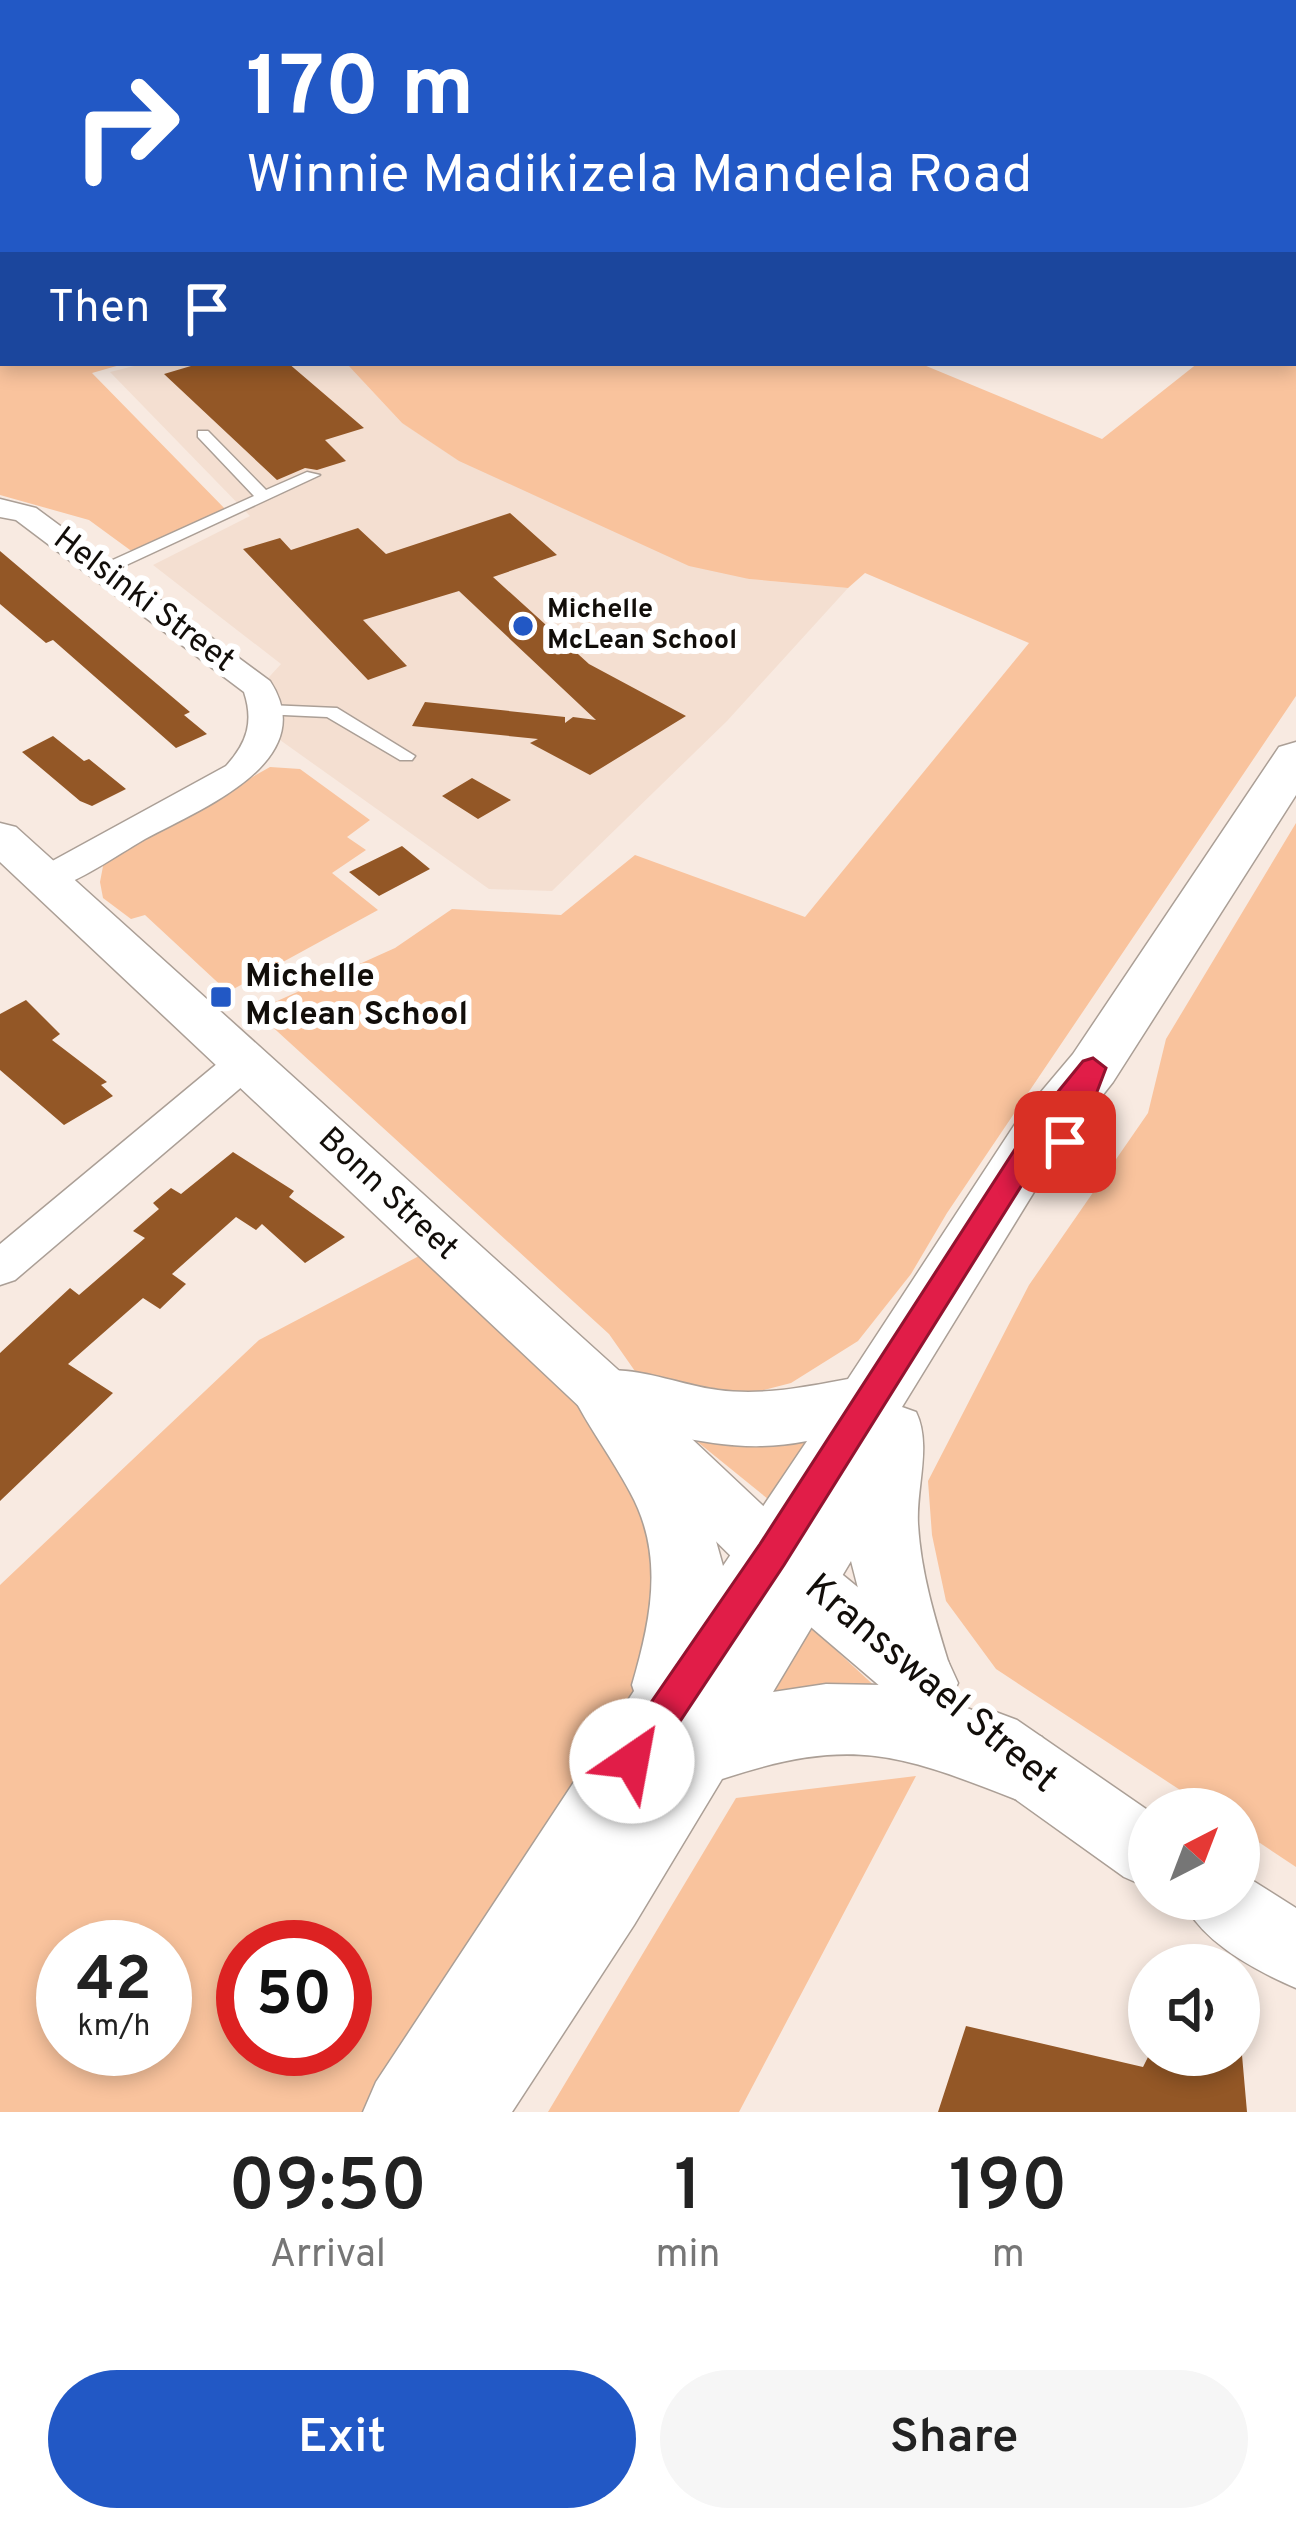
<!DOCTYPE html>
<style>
:root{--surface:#fff;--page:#f6f6f6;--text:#222;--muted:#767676;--accent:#2258c5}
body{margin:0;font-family:Overpass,sans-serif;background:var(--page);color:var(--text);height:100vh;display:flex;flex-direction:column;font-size:45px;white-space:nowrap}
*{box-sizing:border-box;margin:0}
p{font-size:39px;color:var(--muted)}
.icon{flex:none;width:66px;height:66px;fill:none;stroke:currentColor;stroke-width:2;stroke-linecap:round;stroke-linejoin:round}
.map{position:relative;height:2112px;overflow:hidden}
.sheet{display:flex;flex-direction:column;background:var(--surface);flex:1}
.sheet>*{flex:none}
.top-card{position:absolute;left:0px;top:0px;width:1296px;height:366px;box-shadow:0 6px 18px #0003;background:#2258c5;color:#fff;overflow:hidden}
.needle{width:78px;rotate:42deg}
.controls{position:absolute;left:1128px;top:1788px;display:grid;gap:24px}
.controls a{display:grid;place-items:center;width:132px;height:132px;border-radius:50%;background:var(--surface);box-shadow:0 6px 18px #0003;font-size:60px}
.speed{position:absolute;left:36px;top:1920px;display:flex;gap:24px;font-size:60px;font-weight:700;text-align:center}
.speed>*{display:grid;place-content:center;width:156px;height:156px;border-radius:50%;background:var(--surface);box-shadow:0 6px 18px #0003;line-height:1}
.speed small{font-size:30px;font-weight:400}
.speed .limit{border:18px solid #d22;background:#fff;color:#111}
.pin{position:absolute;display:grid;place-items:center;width:102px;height:102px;color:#fff;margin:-51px;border-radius:24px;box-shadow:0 6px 18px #0006}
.me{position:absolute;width:132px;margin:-66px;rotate:33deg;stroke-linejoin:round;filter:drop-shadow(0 0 9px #0008)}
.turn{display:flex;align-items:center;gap:42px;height:252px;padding:0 48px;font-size:54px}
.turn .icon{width:156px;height:156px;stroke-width:2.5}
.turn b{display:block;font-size:84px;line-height:102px}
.then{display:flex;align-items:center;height:114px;padding:0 48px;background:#0003;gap:24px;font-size:45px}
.eta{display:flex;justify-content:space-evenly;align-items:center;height:204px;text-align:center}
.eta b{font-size:72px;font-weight:600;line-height:84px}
.cta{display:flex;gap:24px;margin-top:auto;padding:24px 48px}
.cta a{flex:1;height:138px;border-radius:72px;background:var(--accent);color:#fff;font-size:48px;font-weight:600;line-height:138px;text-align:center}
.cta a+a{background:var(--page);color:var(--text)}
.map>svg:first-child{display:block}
</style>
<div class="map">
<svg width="1296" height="2112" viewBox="0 0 1296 2112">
<rect width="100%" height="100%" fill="#f8eae1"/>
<path fill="#f4dfd1" d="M146,363h200l56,60 347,156 99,9 -121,133 -175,170 -63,-2 -223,-159 -7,-42 22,-24 -128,-99 97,-49 -140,-144z"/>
<path fill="#f9c39d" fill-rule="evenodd" d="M0,0h525l-522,3 -3,157z
M1296,217v479l-349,517 -36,61 -53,67 -67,42 -51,13 -103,-22 -28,-40 -354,-323 140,-63 57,-39 109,6 74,-60 170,62 224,-274 -164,-70 -17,15 -99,-9 -60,-13 -230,-105 -57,-38 -56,-60h573l183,76 96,-76h95z
M0,351l3,12h124l-35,10 138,141 -89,44 -52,-38 -89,-25z
M270,767l30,2 70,51 -23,17 19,13 -34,23 46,37 -150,82 -83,-77 -14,4 -28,-21 -3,-16 4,-21z
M1296,823v1044l-57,-38v-20h-30l-213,-140 -50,-68 -14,-66 -4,-54 101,-196 119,-172 18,-74z
M440,1245l233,253 3,165 -270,449h-406v-527l259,-245zM63,1947h102v102h-102zM243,1947h102v102h-102z
M823,1428l-39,84 -95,-77z
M799,1616l95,88 -150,10z
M916,1776l-177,336h-191l188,-314z"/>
<path fill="#935726" d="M201,363h87l76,65 -39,12 21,21 -29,9 -12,-2 -28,12 -113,-106z
M510,513l47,42 -64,22 96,87 97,52 -96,59 -60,-32 8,-4 -126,-13 13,-24 140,15v6l8,-6 23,3 -137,-129 -96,29 44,46 -39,14 -125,-131 37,-11 11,12 67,-22 28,26z
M0,551l190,161 -6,3 23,19 -31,14 -123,-108 -7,3 -46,-39z
M53,736l31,25 5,-2 37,30 -34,17 -12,-5 -58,-49z
M472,778l39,22 -33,19 -36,-23z
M402,846l28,23 -51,27 -30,-24z
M26,1000l34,34 -8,6 55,42 -6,3 12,11 -49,29 -64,-55v-56z
M233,1152l61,39 -5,6 56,40 -40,26 -43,-39 -6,6 -20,-13 -64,57 14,10 -26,25 -17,-11 -75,66 45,29 -113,108v-148l70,-65 9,7 66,-57 -12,-7 26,-22 -6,-6 18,-15 10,6z
M966,2026l177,41 6,-12h93l5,57h-309z"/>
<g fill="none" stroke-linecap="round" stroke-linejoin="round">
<defs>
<path id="service" d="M198,431h10l58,59 41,-18 13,3 -213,99h-12v-6l159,-72 -56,-59z
M268,705l69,3 78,48 -3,4h-12l-73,-43 -65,-3v-8z"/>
<path id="minor" d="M763,0h31l2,3h-30z
M1094,0h21l2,3h-20z
M1283,0h13v8l-3,-5z
M1293,94h3l-3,13z
M3,163v14l-3,1v-14z
M1293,184l3,1v15l-3,-1z
M0,270h3l-3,15z
M0,499l36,9 234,173c53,81 -72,129 -125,158 -31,18 -64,42 -98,52l-13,-4 -5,-8 5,-8 192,-105c21,-23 28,-44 18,-74l-228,-172 -16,-3z
M244,1049l14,4 6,10 -6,10 -243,207 -15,5v-41l230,-191z"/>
<path id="tertiary" d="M0,823l16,4 610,550 168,158 154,126 10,22 -10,22 -23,9 -23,-9 -152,-130 -166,-164 -584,-549z
M993,1711l24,9 132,91v77l-25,-11 -155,-111 -10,-23 10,-23z
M1239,1872l57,36v80c-42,-18 -96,-47 -114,-89h57z"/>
<path id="secondary" d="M1296,742v53l-183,287 -52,66 -159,259 14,5c16,33 0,75 2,112 3,52 19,101 34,150l-11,24 101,39 11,26 -11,26 -27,10c-120,-47 -166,-62 -293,-20l-88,146 -122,187h-149l13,-30 258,-391 -2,-6c19,-65 33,-130 -2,-193 -18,-34 -41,-64 -58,-98l10,-19c43,-15 91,9 136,15 45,6 87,-3 130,-11l171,-261 54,-64 206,-307zM669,1435c48,10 89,16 138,6l-84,125 -19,-68zM851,1561l32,124 -57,-1 -53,8z"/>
</defs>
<use href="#service" stroke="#ab9f96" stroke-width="3"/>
<use href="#minor" stroke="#ab9f96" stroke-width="3"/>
<use href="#tertiary" stroke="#ab9f96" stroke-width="3"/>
<use href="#secondary" stroke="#ab9f96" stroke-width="3"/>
<path stroke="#817872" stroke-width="3" stroke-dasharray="3 4.5" stroke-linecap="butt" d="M529,3l5,-3"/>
<use href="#service" fill="#fff" fill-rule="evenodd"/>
<use href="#minor" fill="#fff" fill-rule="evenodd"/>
<use href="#tertiary" fill="#fff" fill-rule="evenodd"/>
<use href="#secondary" fill="#fff" fill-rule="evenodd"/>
</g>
<path fill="#e11d48" stroke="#92132f" stroke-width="3" d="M1093,1058l13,10 -31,82h-20l-3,-13 -2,3 -266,425 -139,209 -13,5 -13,-5 -5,-13 5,-12 141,-205 270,-418 53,-65z"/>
<g fill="#2258c5" stroke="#fff" stroke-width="4.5">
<circle cx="523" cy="626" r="12"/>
<rect x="209" y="985" width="24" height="24" rx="6"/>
</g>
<g text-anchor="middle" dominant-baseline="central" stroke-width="12" stroke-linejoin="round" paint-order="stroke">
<g font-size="27" font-weight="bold" fill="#120e0a" stroke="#fff" text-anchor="start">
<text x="547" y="610">Michelle<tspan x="547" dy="31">McLean School</tspan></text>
</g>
<g font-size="33" fill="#120e0a" stroke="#fff">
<text transform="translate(143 601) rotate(37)">Helsinki Street</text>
<text transform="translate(387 1195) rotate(43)">Bonn Street</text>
</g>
<g font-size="33" font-weight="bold" fill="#120e0a" stroke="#fff" text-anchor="start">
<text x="245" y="978">Michelle<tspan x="245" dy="38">Mclean School</tspan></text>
</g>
<g font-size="39" fill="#120e0a" stroke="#fff">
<text transform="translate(930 1685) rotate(40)">Kransswael Street</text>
</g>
</g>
</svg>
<div class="controls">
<a><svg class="needle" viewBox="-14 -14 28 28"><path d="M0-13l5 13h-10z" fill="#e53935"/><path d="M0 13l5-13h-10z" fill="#767676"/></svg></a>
<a><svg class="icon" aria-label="sound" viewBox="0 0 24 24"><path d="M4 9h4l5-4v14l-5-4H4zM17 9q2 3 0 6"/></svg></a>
</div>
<div class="speed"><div>42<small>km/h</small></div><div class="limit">50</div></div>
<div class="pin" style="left:1065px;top:1142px;background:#d93025"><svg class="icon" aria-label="arrive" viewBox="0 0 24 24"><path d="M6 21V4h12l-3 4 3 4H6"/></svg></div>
<svg class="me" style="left:632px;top:1761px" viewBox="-20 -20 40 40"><circle r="19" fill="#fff"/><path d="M0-13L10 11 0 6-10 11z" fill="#e11d48"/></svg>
<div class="top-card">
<div class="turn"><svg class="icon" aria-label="right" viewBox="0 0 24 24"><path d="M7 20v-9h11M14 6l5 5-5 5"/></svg><div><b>170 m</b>Winnie Madikizela Mandela Road</div></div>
<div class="then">Then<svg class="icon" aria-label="arrive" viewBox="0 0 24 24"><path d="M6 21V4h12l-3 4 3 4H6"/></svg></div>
</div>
</div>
<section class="sheet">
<div class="eta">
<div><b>09:50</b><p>Arrival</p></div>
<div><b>1</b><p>min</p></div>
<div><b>190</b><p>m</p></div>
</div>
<div class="cta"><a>Exit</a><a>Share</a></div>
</section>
